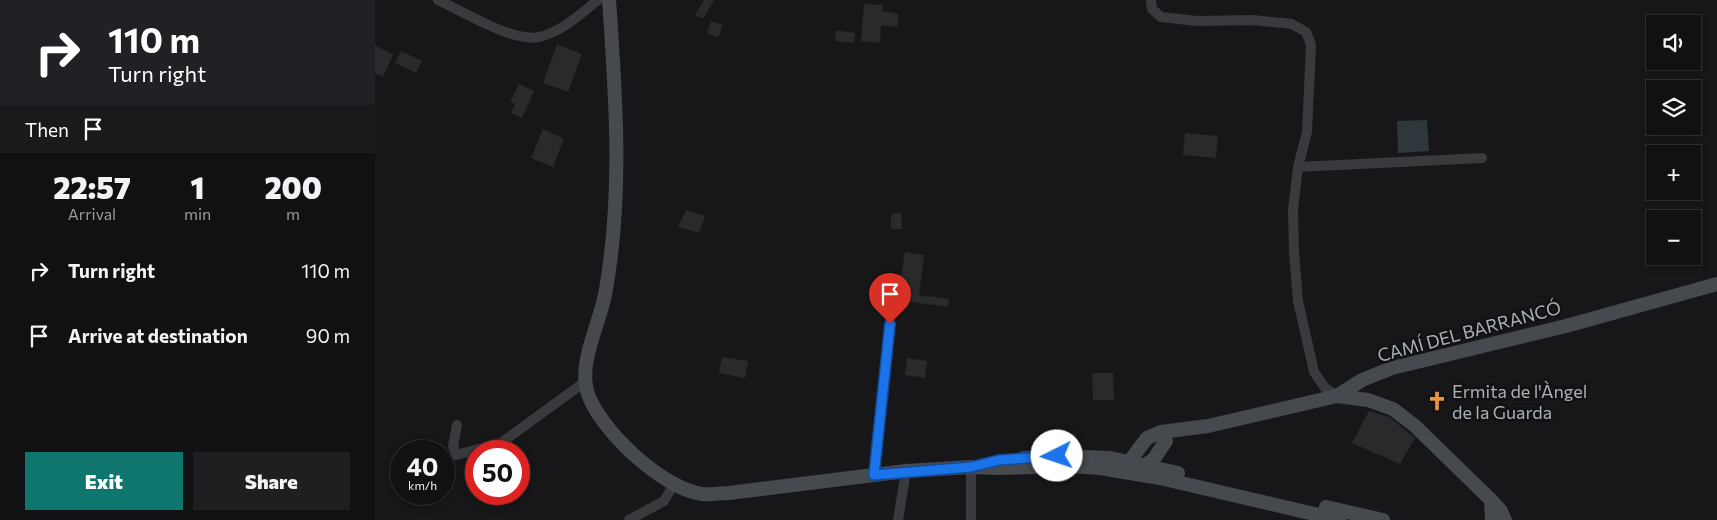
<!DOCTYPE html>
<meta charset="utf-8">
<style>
:root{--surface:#111113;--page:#1e1f21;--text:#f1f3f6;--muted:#9c9da0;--line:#303133;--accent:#0f766e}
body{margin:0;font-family:Commissioner,sans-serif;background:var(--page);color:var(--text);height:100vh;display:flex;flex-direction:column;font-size:19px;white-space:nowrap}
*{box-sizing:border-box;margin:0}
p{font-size:16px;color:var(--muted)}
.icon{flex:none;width:28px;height:28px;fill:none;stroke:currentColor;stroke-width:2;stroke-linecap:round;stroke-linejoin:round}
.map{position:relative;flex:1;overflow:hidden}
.drawer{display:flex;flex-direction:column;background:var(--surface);width:375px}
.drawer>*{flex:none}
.banner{background:#202124;color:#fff;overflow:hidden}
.fabs{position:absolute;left:1271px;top:15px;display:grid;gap:10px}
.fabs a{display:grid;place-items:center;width:55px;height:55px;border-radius:0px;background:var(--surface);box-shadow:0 2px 8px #0003,0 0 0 1px var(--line);font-size:25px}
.speed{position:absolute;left:15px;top:440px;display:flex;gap:10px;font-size:25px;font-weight:700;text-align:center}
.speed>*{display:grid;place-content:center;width:65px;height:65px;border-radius:50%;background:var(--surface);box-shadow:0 2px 8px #0003,0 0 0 1px var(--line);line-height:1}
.speed small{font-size:12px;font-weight:400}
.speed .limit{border:8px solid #d22;background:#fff;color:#111}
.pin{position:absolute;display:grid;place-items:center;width:42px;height:42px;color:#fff;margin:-51px -21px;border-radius:50% 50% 50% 0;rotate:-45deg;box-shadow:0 0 5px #0007}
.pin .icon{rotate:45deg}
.me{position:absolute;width:55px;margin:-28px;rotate:266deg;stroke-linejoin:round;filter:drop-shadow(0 0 4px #0008)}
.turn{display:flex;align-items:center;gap:18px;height:105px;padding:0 25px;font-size:22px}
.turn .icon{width:65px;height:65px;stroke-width:2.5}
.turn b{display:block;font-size:35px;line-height:42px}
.then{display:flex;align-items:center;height:48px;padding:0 25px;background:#0003;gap:10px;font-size:19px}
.eta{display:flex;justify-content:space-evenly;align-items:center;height:85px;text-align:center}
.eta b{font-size:30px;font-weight:800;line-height:35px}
.button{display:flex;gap:10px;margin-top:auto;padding:10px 25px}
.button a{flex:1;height:58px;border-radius:0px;background:var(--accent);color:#fff;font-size:20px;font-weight:800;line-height:58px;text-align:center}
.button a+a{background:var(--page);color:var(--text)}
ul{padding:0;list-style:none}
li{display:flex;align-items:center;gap:15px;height:65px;padding:0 25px}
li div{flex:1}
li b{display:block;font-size:19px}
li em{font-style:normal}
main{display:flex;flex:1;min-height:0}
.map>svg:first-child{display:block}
</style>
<main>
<section class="drawer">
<div class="banner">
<div class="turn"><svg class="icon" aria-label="right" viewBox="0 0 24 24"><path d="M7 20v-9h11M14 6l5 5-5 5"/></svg><div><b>110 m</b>Turn right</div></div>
<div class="then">Then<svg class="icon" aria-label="arrive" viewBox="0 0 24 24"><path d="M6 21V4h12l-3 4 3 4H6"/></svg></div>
</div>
<div class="eta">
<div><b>22:57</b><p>Arrival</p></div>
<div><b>1</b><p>min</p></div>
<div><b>200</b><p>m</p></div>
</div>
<ul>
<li><svg class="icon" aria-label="right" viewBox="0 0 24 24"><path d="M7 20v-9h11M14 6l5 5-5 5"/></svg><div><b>Turn right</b></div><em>110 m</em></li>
<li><svg class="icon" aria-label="arrive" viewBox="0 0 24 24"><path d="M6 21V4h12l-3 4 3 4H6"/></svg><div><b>Arrive at destination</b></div><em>90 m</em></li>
</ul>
<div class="button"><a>Exit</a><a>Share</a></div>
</section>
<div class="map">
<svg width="1342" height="520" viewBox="0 0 1342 520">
<rect width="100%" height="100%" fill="#171719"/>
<path fill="#2e383c" d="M1052,120l2,31 -31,2 -1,-32z"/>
<path fill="#2a2a2c" d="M329,0h10l-11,19 -8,-4z
M489,4l19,1 -1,6 17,3 -2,13 -16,-2 -1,18 -19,-2z
M336,21l12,4 -5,12 -11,-4z
M461,30l19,3 -1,10 -19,-2z
M182,44l25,10 -14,38 -25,-9z
M0,45l18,10 -10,22 -8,-4z
M26,51l21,10 -6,12 -21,-10z
M144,84l15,7 -12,27 -11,-5 4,-9 -5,-2z
M168,129l21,10 -11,28 -22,-9z
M810,133l33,3 -2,22 -33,-3z
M311,210l19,6 -6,17 -21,-6z
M526,213l1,16h-11v-15z
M530,252l19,3 -5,40 30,4 -1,8 -51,-7z
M347,357l26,4 -3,17 -26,-5z
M532,358l20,3 -2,17 -20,-3z
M717,373h21l1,27h-21z
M994,411l20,6 26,21 -15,26 -48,-21z"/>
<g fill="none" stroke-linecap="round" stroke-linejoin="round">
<path stroke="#383a3d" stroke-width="10" d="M63,0c24,11 76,43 101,37 23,-5 41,-23 59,-37
M776,0l1,9 9,8 36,4 55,-1 40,4 14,8 5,13 -4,87 -9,35 -5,42 1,43 4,49 16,71 11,16 12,8
M923,167l184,-9
M82,425l-4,21 3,9 45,-12 85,-62
M499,475l16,-151
M254,520l35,-19 10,-17
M523,520l8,-49
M596,520v-53"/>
<path stroke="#46494d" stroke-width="14" d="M234,0c7,99 14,197 -4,295 -6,29 -26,68 -18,96 11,38 76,98 115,103 8,1 18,-1 27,-1l177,-22 65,-4 28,1 72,-2 29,2 60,10 180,42
M962,396l31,4 25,9 22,17 76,74 10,11 4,9
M649,458l33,-2 53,2 68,15
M754,462l18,-24 14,-6 47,-6 129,-30 25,-16 30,-12 174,-42 151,-42
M766,467l12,-7 13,-19
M1116,500l1,20
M951,507l57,13"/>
</g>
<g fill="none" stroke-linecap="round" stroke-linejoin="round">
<defs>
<path id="route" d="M515,324l-16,151 97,-8 28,-7 58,-4"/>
</defs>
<use href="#route" stroke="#114b97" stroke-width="12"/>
<use href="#route" stroke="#1a73e8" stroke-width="9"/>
</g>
<defs>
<symbol id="church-bare" viewBox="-9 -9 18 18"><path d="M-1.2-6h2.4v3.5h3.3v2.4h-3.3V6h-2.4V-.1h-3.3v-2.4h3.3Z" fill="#e69541" stroke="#121214" stroke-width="2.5" paint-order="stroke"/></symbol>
</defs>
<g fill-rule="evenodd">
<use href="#church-bare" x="1048" y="387" width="28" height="28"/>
</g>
<g text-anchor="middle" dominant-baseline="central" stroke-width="5" stroke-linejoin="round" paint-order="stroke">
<g font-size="18" fill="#aab0b8" stroke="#121214">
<text transform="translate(1094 331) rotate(-15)">CAMÍ DEL BARRANCÓ</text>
</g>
<g font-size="18" fill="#aab0b8" stroke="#121214" text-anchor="start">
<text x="1077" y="391">Ermita de l'Àngel<tspan x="1077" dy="21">de la Guarda</tspan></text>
</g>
</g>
</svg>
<div class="fabs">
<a><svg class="icon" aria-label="sound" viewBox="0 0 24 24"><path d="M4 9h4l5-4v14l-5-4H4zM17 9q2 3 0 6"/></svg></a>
<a><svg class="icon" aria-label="layers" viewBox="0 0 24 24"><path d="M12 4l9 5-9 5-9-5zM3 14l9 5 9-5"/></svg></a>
<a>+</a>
<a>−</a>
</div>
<div class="speed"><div>40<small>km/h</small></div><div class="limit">50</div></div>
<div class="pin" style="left:515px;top:324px;background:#d93025"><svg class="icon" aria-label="arrive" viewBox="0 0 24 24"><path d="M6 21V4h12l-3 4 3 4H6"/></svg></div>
<svg class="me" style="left:682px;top:456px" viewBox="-20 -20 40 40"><circle r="19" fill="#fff"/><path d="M0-13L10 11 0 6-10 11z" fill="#1a73e8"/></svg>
</div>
</main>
